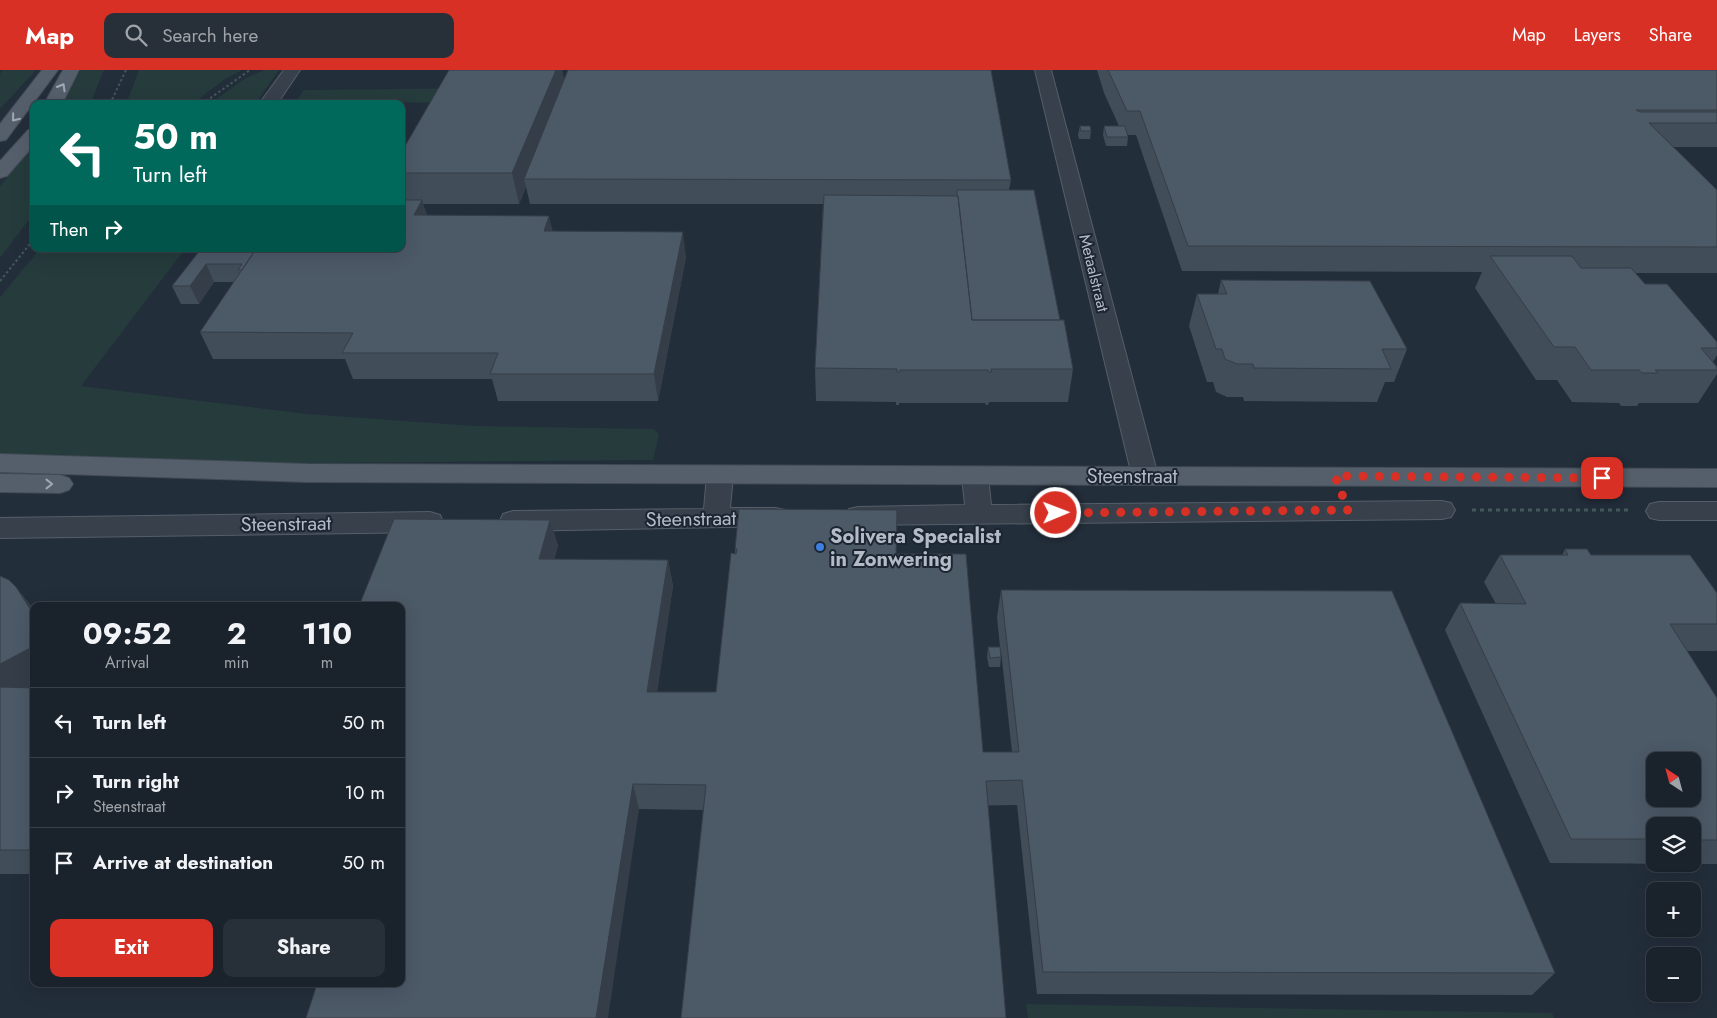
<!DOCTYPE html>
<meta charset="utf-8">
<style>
:root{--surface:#1a222c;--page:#272f38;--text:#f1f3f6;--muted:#9fa4a9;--line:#383f48;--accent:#d93025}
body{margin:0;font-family:Jost,sans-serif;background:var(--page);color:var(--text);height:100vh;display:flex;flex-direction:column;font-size:19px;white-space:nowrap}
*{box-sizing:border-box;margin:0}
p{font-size:16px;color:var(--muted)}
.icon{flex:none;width:28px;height:28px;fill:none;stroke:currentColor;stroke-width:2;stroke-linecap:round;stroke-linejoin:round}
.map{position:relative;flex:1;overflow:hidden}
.details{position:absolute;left:30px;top:532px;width:375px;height:385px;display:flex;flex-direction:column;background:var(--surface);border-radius:10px;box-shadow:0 5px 20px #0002,0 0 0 1px var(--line)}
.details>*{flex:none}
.guide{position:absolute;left:30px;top:30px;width:375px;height:152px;border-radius:10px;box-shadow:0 5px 20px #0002,0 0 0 1px var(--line);background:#00695c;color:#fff;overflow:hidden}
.needle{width:32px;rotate:324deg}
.controls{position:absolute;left:1646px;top:682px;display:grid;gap:10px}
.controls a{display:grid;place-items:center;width:55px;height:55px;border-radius:10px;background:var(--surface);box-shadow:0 5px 20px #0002,0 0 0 1px var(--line);font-size:25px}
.pin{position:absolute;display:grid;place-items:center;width:42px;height:42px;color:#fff;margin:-21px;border-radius:10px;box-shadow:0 2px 8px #0006}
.me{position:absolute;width:55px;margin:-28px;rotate:89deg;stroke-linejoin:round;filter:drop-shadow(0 0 4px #0008)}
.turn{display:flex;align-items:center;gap:18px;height:105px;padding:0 20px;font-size:22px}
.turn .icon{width:65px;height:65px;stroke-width:2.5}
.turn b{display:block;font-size:35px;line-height:42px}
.then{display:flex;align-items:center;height:48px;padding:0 20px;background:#0003;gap:10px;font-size:19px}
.eta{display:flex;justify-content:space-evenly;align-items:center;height:85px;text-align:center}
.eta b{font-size:30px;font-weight:700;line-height:35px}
.action{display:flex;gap:10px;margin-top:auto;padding:10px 20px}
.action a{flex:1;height:58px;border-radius:10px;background:var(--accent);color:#fff;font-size:20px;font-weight:700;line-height:58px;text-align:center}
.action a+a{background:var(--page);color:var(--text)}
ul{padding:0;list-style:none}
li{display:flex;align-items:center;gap:15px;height:70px;padding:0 20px;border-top:1px solid var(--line)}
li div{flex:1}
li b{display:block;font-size:19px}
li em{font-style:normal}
header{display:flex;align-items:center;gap:30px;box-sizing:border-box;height:70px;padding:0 25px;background:var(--accent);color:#fff}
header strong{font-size:24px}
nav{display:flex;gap:28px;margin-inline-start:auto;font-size:18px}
.search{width:350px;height:45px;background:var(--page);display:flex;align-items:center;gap:12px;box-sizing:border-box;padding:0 18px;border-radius:10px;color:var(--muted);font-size:19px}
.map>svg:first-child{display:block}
</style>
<header>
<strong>Map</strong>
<div class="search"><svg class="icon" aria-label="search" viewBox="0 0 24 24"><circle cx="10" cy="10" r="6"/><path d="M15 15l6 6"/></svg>Search here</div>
<nav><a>Map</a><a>Layers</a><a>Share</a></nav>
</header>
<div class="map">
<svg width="1717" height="948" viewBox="0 0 1717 948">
<rect width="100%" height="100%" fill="#232e3b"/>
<path fill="#253b3c" d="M2,0h34l-36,39v-35z
M81,0h23l-14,34h-28z
M139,0h103l-17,9 -33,25h-66z
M265,0h14l-24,34h-46l37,-26z
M481,18l-8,15 -146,-1 -1,2h-32l10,-14z
M34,75v68l-34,45v-72z
M40,179h145l-104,137 226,28 168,12 179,3 5,6 -6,25 -432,4 -221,-9v-158z
M1026,934l526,9 2,5h-526z"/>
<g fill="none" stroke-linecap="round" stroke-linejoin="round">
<defs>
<path id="street" d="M284,0h16l-23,34h-18z
M1035,0h16l107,406 -4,6 -9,3 -9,-3 -4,-6z
M720,396l9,3 4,6 -3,33h45l10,2 3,7 -3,7 -10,2 -262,5 -10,-3 -3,-7 3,-7 10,-3 191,-2 3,-34 4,-6z
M975,397l9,3 4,6 3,29 451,-4 9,2 4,7 -4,7 -9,2 -584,6 -9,-2 -4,-7 4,-7 9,-2 107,-2 -3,-29 4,-6z
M1659,432h58v18h-58l-9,-2 -4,-7 4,-7z
M430,442l10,3 3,7 -3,7 -10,3 -430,6v-20z"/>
<path id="primary" d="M42,0h16l-52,70 -6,1v-17z
M63,0h16l-17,34h-18z
M34,59v16l-27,31 -7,2v-17l28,-31z
M0,384l307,10 1410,5v18l-1410,-5 -307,-10z
M0,404l60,1 9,3 4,6 -4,6 -9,3 -60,-1z"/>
</defs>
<use href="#street" stroke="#555e69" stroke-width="2"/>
<use href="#primary" stroke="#404954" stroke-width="2"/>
<path stroke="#435859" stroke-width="2" stroke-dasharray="2.5 2.5" stroke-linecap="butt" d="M110,34l16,-34
M202,34l48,-34
M0,211l34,-42"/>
<path stroke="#435859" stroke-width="3" stroke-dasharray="4 4" stroke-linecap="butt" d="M1472,440h157"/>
<use href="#street" fill="#37404b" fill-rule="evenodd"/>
<use href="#primary" fill="#555f6b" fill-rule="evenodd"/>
</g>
<path fill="#414d59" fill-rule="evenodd" d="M449,0h113l2,10 447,100 -2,10 51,130 13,49 -5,33h-79l-1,3h-2l-1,-2h-86v2h-3v-3l-80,-1 -1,-33 8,-164h-293l-4,-17 -7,17h-96l4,11 126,16 133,26 -28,144h-160l-6,-22h-139l-8,-20h-132l-13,-27 34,-50h-20l-15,22h-18l-9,-18 29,-37h200v-96z
M1097,0h620v77h-44l44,43v83h-82l10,11 72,58v13l-4,7 4,5v7l-19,29h-59l-2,3h-16l-2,-3 -47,-1 -15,-22h-21l-61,-92 7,-16 -300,-1 -46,-136h-9l1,2 -1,9h-21l-3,-11 1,-9h15l-15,-33z
M1080,56l11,5 -1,8h-11l-1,-4z
M1221,210l186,69 -13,33h-9l-8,20 -133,-1 -1,-4h-16l-11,-5 -3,-10h-6l-18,-56 8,-32h21z
M550,450l8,26 -4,13 114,1 5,26 -16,106h59l19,-138v-5l161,5 87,198h29l-11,-101v6l-1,10h-11l-2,-10 1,-10h12l-3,-30 4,-27 554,383 -23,22 -495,-1 -20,-189 -314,5 -64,-1 -322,175z
M1565,479l26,6 126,38v57l-1,1h-29l30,48v165l-167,-1 -105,-233 15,-27 36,1 -12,-22 16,-27h62zM1655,756h37v38h-37z
M0,506l16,11 18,23v74l-7,4h7v186h-34z"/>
<path fill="#353e48" d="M556,0h6l4,19 -42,90 2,8 -7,17 -7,-31z
M422,130l8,26 -16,-11z
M549,146l6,25 -11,-10z
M683,162l3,25 -28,144 -4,-27z
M206,194l8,18 -15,22 -9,-18z
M550,450l8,26 -11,40 -8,-27z
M668,490l5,26 -20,132 -6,-26z
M16,517l18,23v5z
M34,576v38l-34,18v3v-41z
M633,714l6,25 -31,209h-12z"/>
<path fill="#4c5967" stroke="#353e48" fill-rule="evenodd" d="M449,0h107l-44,103h-111v-20z
M568,0h423l20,110 -487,-1z
M1108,0h609v40h-81l4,2h77v11h-68l68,67v57l-529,-1 -48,-135h-13z
M388,32l-1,2h-10v-1z
M1080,56h10l1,5h-10z
M1104,56h21l3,11h-21z
M957,120h77l26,130h-88l-14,-124h-1z
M824,125l134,1 14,124h92l9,49h-82l1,3h-3l-1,-2h-88v2h-3v-3l-82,-1z
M401,130h21l-8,15 135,1 -5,15 139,1 -29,142h-164l8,-21h-156l11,-20 -153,-1 56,-83h145z
M201,179h55l-14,21h-4l4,-6h-36l-16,22h-18z
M1490,186h82l9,12h50l14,16h22l50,58v6h-16l16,19v3h-62l3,3h-16l-3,-3h-48l-16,-23h-21z
M1221,210l149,1 37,68h-25l9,20 -137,-1 -1,-4h-16l-12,-5 -3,-10h-6l-19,-55h30z
M739,439l158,1 -1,44h70l17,198h36l-18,-162 391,1 163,382 -512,-1 -21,-192 -36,1 20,237h-325l25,-233 -73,-1 -37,234h-290l11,-34h84v-378h-42l35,-87 156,1 -11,39 129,1 -21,132h69l15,-139 5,1 1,-5h-2z
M1565,479h22l4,6h99l27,38v31h-47l47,74v142h-25v-14h-37v13h-84l-111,-236 66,1 -26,-49h68zM1655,691h37v38h-37z
M0,506l9,4 7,7 18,28v31l-34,18z
M988,577h12l1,10 -11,1z
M0,617l34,1v162h-34z"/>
<defs><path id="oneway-chevron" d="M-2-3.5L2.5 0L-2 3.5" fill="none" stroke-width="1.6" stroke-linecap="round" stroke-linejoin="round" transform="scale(1.25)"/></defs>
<g stroke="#9fa9b5">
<use href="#oneway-chevron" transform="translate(62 17) rotate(-60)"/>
<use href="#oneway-chevron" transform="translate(15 48) rotate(129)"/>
<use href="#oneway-chevron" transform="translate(49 414)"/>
</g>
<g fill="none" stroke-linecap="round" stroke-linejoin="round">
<path stroke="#d93025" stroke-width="9" stroke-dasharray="0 16.2" d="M1056,443l292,-3 -13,-34 267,2"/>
</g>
<circle fill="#3f7fe0" stroke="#1c2530" stroke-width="2" cx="820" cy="477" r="5"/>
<g text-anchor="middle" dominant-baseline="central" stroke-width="4" stroke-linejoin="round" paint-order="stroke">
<g font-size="16" fill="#b2bbc7" stroke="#1c2530">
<text transform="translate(1094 203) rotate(76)">Metaalstraat</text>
</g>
<g font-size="20" fill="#b2bbc7" stroke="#1c2530">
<text x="1132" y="406">Steenstraat</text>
<text transform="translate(691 449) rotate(-1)">Steenstraat</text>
<text transform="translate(286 454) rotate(-1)">Steenstraat</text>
</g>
<g font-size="20" font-weight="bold" fill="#b2bbc7" stroke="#1c2530" text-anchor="start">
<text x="830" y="466">Solivera Specialist<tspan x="830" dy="23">in Zonwering</tspan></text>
</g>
</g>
</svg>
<div class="controls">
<a><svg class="needle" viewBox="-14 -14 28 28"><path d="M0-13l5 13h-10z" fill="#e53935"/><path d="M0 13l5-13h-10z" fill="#9fa4a9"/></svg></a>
<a><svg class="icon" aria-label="layers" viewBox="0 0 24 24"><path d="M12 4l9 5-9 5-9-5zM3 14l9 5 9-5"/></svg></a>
<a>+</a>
<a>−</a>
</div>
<div class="pin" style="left:1602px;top:408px;background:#d93025"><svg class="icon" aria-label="arrive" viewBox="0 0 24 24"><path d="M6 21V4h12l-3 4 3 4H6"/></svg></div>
<svg class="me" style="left:1056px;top:443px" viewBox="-20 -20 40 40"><circle r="17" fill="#d93025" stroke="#fff" stroke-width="3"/><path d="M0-11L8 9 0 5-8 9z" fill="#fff"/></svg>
<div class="guide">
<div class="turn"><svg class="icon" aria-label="left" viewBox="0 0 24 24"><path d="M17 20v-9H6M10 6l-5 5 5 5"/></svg><div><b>50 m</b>Turn left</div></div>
<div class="then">Then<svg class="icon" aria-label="right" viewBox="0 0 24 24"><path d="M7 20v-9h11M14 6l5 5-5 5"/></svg></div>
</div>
<section class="details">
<div class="eta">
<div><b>09:52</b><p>Arrival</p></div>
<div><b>2</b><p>min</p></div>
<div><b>110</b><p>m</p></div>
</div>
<ul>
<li><svg class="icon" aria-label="left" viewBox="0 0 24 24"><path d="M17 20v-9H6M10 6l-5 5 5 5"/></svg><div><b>Turn left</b></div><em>50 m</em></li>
<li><svg class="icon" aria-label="right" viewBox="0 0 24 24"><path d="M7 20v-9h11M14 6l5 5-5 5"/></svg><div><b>Turn right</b><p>Steenstraat</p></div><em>10 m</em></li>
<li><svg class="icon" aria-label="arrive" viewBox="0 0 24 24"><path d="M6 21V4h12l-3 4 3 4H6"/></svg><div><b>Arrive at destination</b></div><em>50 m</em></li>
</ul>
<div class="action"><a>Exit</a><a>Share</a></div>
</section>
</div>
